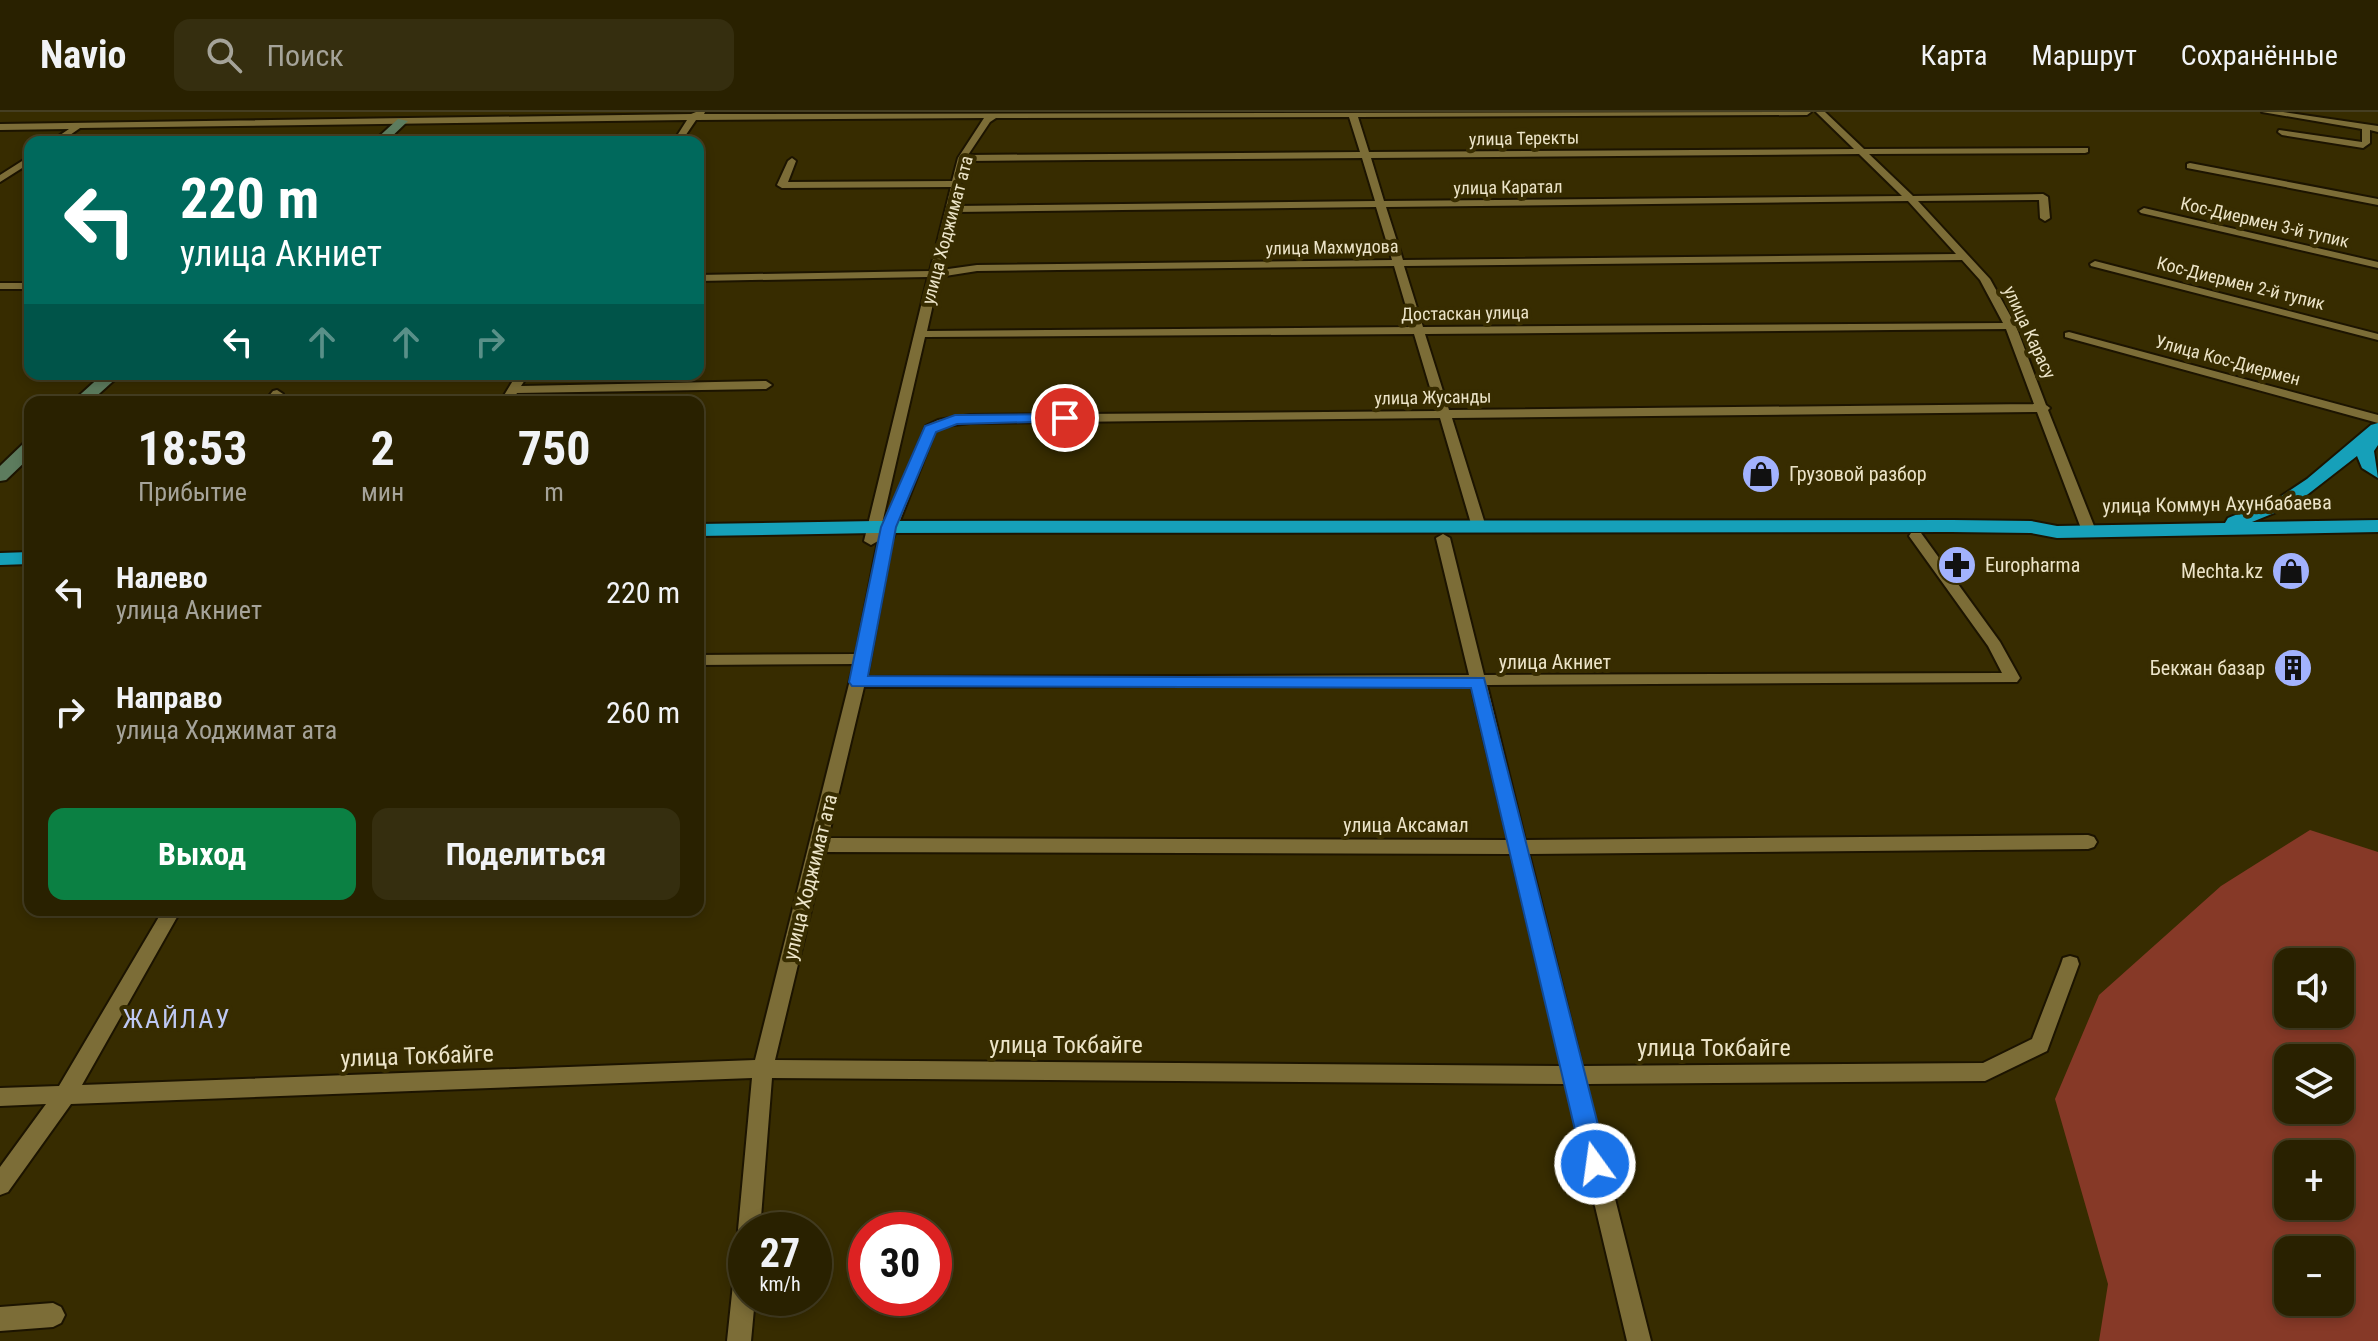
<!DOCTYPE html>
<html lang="ru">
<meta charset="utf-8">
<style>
:root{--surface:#292100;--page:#352e0f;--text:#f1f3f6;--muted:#a5a399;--line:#453e22;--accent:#0b8043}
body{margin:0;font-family:"Roboto Condensed",sans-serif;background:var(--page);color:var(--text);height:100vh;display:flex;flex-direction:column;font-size:30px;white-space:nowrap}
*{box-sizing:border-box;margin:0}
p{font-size:26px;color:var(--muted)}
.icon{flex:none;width:44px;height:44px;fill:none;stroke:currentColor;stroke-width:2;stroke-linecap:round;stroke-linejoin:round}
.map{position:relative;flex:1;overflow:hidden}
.side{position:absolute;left:24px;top:284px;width:680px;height:520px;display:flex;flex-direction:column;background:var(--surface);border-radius:16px;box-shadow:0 4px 12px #0003,0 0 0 2px var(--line)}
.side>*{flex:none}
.banner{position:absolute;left:24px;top:24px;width:680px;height:244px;border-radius:16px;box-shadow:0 4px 12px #0003,0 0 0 2px var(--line);background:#00695c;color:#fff;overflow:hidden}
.controls{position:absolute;left:2274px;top:836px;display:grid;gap:16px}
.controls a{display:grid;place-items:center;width:80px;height:80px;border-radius:16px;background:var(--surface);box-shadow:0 4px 12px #0003,0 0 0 2px var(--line);font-size:40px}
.speed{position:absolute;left:728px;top:1100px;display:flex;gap:16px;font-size:40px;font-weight:700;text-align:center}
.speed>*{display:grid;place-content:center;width:104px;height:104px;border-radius:50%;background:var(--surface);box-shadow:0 4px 12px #0003,0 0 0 2px var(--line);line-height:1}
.speed small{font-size:20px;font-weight:400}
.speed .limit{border:12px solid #d22;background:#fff;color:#111}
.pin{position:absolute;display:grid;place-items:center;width:68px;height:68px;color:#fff;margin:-34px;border:4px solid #fff;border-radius:50%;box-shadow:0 2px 8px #0007}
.me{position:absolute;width:88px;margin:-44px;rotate:346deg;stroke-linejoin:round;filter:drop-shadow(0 0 6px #0008)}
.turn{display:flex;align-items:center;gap:28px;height:168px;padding:0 24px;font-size:36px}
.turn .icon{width:104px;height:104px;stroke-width:2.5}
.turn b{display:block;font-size:56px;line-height:68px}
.lanes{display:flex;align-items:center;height:76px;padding:0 24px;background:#0003;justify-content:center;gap:40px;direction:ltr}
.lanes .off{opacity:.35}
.eta{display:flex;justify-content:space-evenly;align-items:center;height:136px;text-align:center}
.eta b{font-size:48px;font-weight:700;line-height:56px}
.button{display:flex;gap:16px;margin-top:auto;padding:16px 24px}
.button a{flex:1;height:92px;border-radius:16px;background:var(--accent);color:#fff;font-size:32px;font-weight:700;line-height:92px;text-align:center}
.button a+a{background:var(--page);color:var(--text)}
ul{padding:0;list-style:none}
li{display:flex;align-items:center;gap:24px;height:120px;padding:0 24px}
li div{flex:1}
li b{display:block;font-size:30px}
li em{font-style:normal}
header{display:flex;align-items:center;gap:48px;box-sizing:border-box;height:112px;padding:0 40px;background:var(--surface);border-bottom:2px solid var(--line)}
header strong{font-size:38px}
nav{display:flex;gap:44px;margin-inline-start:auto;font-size:28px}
.search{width:560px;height:72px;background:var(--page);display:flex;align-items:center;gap:20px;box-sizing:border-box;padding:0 28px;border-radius:16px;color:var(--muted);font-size:30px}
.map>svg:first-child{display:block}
</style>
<header>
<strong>Navio</strong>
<div class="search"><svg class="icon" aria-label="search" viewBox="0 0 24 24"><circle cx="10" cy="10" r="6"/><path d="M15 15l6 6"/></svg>Поиск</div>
<nav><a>Карта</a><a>Маршрут</a><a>Сохранённые</a></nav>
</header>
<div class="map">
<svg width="2378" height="1229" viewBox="0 0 2378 1229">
<rect width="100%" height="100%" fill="#372c00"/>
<path fill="#863927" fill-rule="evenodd" d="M2310,718l68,22v489h-279l9,-57 -53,-185 44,-104 122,-109zM2288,850h52v52h-52zM2288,946h52v52h-52zM2288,1042h52v52h-52zM2340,1138v52h-52v-52z"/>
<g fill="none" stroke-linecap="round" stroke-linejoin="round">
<defs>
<path id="street" d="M696,0h9l-1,2 1107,-2 -4,3 -449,2 11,35 485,-3 -38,-37h9l39,37 224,-1v4l-3,1 -216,1 44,42 130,-2 5,3 2,21 -5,3 -5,-3 -1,-18 -121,1 72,78 26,47 30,79 4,3 -2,2 48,121 -2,3 -5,1 -7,-4 -45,-119 -585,6 34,109 -7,4 -7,-4 -32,-109 -470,5 -25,3 -10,5 -43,110 -25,136 602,-2 -33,-137 7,-4 7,4 34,137 518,-2 -14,-27 -79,-110 2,-3h10l79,109 20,36 -3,4 -530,3 38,155 563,-5 6,2 3,5 -3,5 -6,2 -559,5 53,212 401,-3 49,-24 29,-75 2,-6 7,-2 7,2 2,6 -32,87 -62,30 -399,3 65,257h-24l-61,-257 -794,-6 -12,152h-14v10l-5,-2 -3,-8 14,-152 -681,26 -63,88 -8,3v-28l46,-63 -46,2v-18l59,-2 104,-176h18l-99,175 673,-25 99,-396 -156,1v-10l158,-1 22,-113 48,-115 12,-6 32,-5 467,-4 -23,-77 -489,3 -47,204 -7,4 -7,-4 64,-264 -230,4v-6l232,-4 21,-84 -169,1 -5,-3 11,-24 4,-3 4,3 -8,21 164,-1 6,-23 26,-40 -288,2 -15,22h-8l14,-22 -607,8 -20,14h-10l19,-13 -69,1v-6l691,-10zM1349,5l11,35 -392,3 22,-33 6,-4zM1859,42l43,42 -518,5 -13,-43zM1362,46l13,43 -420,5 11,-45zM1908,89l48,53 -553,6 -17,-53zM1376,95l16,53 -415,5 -36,5 13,-58zM1962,148l18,20 23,43 -580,4 -19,-61zM1394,154l18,61 -485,4 12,-54 38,-6zM2006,217l28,75 -585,6 -24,-76zM1471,573l37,155 -680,-2 36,-151zM825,740l686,2 51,212 -787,-6z
M2262,0h21l95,14v6l-8,-2v13l-7,5 -81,-13 -4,-3 1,-2 83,12v-13z
M30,44v7l-30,19v-7z
M2190,51l188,36v6l-191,-37v-4z
M2144,96l234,54v6l-237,-55 -2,-2z
M2095,149l283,73v6l-287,-74 -1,-2z
M0,171h30v6h-30z
M2069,220l309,83v8l-313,-86v-4z
M517,262h12l-8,12 245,-5 6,4 -6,4 -249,4 -5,9h-12z
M277,278l6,4 -7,8h-12l9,-11z
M746,1142v44h9l-4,43h-24l8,-76 3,-8z
M53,1191l8,4 4,8 -4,8 -8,4 -53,4v-24z"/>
<path id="secondary" d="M398,7l10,2 -22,21h-13z
M103,262h18l-31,28h-18z
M30,330v15l-24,23 -6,1v-15l24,-23z"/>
<path id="highway" d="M2378,311v22l-4,6 4,27 -16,-10 -5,-12 -63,49 -42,17 126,-2v12l-321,6 -26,-5 -79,-1 -1077,1 -177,3v-12l177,-3 1077,-1 79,1 26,5 168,-3 3,-5 52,-21 27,-18 64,-54z
M30,440v12l-30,1v-12z"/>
</defs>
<use href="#street" stroke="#1c1400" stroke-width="4"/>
<use href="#secondary" stroke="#1c1400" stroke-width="4"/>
<use href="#highway" stroke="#1c1400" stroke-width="4"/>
<use href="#street" fill="#7c6d37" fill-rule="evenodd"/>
<use href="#secondary" fill="#5d7c5e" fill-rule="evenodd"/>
<use href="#highway" fill="#16a0b9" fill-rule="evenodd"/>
</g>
<path fill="#1a73e8" stroke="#114b97" stroke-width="2" d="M1065,302l7,4 -3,3 -112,3 -21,8 -40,95 -28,149 616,2 124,486 -4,8 -9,3 -8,-3 -4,-8 -112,-476 -619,-2 -3,-4 32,-155 44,-101 30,-11z"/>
<defs>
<symbol id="shop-disc" viewBox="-11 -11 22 22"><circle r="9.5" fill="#a2b2fd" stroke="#372c00"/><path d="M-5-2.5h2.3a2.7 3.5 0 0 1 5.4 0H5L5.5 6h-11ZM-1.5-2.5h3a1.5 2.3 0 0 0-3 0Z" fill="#111"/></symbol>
<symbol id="pharmacy-disc" viewBox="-11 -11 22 22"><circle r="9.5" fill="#a2b2fd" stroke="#372c00"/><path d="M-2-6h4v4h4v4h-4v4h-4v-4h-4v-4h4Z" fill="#111"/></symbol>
<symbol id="building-disc" viewBox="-11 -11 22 22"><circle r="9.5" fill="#a2b2fd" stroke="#372c00"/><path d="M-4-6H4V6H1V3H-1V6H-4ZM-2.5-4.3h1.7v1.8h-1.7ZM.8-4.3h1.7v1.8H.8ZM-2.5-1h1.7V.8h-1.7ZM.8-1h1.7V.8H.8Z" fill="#111"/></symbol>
</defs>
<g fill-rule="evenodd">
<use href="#shop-disc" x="1739" y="340" width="44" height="44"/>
<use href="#pharmacy-disc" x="1935" y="431" width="44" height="44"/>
<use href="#shop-disc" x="2269" y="437" width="44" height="44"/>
<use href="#building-disc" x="2271" y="534" width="44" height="44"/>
</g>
<g text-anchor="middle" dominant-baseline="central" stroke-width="8" stroke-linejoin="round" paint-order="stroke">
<g font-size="18" fill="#ece4c8" stroke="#372c00">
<text transform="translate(1524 26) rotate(-1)">улица Теректы</text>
<text transform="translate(1508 75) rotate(-1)">улица Каратал</text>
<text transform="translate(2265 110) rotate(13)">Кос-Диермен 3-й тупик</text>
<text transform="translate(947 118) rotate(-75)">улица Ходжимат ата</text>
<text transform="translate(1332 135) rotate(-1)">улица Махмудова</text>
<text transform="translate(2241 171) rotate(14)">Кос-Диермен 2-й тупик</text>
<text transform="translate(1465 201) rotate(-1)">Достаскан улица</text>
<text transform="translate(2030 220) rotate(65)">улица Карасу</text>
<text transform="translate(2228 248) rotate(15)">Улица Кос-Диермен</text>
<text transform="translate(1433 285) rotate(-1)">улица Жусанды</text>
</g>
<g font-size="20" fill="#ece4c8" stroke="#372c00" text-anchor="start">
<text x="1789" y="362">Грузовой разбор</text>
<text x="1985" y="453">Europharma</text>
<text x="2263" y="459" text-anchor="end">Mechta.kz</text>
<text x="2265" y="556" text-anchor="end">Бекжан базар</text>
</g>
<g font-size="20" fill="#ece4c8" stroke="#372c00">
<text transform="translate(2217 392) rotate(-1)">улица Коммун Ахунбабаева</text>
<text x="1555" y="550">улица Акниет</text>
<text x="1406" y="713">улица Аксамал</text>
<text transform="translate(810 765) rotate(-76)">улица Ходжимат ата</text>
</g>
<g font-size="24" fill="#ece4c8" stroke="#372c00">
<text x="1066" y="933">улица Токбайге</text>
<text x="1714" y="936">улица Токбайге</text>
<text transform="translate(417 944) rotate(-2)">улица Токбайге</text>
</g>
<g font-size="26" letter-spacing="2" fill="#bec8f3" stroke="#372c00">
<text x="177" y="907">ЖАЙЛАУ</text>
</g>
</g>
</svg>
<div class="controls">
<a><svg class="icon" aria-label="sound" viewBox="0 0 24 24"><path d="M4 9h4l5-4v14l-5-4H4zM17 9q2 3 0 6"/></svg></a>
<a><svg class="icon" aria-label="layers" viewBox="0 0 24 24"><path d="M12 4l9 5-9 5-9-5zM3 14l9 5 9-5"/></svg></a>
<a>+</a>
<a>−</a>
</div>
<div class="speed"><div>27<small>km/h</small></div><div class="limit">30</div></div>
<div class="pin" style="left:1065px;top:306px;background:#d93025"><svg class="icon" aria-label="arrive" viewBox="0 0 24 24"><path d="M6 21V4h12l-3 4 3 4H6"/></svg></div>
<svg class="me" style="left:1595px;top:1052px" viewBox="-20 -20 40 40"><circle r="17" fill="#1a73e8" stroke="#fff" stroke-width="3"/><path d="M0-11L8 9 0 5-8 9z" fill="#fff"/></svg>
<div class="banner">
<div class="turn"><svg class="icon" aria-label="left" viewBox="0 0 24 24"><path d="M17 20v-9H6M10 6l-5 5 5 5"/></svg><div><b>220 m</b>улица Акниет</div></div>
<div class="lanes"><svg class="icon" aria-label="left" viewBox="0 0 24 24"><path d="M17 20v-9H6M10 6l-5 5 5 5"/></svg><svg class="icon off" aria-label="ahead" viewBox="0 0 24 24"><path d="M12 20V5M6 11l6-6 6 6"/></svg><svg class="icon off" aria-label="ahead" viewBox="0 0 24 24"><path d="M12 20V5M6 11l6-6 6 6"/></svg><svg class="icon off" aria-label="right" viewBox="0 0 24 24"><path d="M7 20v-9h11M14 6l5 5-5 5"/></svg></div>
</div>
<section class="side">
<div class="eta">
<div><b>18:53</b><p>Прибытие</p></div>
<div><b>2</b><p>мин</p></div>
<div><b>750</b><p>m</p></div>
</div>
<ul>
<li><svg class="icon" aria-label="left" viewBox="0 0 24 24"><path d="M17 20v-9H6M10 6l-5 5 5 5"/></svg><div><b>Налево</b><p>улица Акниет</p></div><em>220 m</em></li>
<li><svg class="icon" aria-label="right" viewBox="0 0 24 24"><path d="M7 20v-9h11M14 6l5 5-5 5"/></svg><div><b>Направо</b><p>улица Ходжимат ата</p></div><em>260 m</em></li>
</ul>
<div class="button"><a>Выход</a><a>Поделиться</a></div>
</section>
</div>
